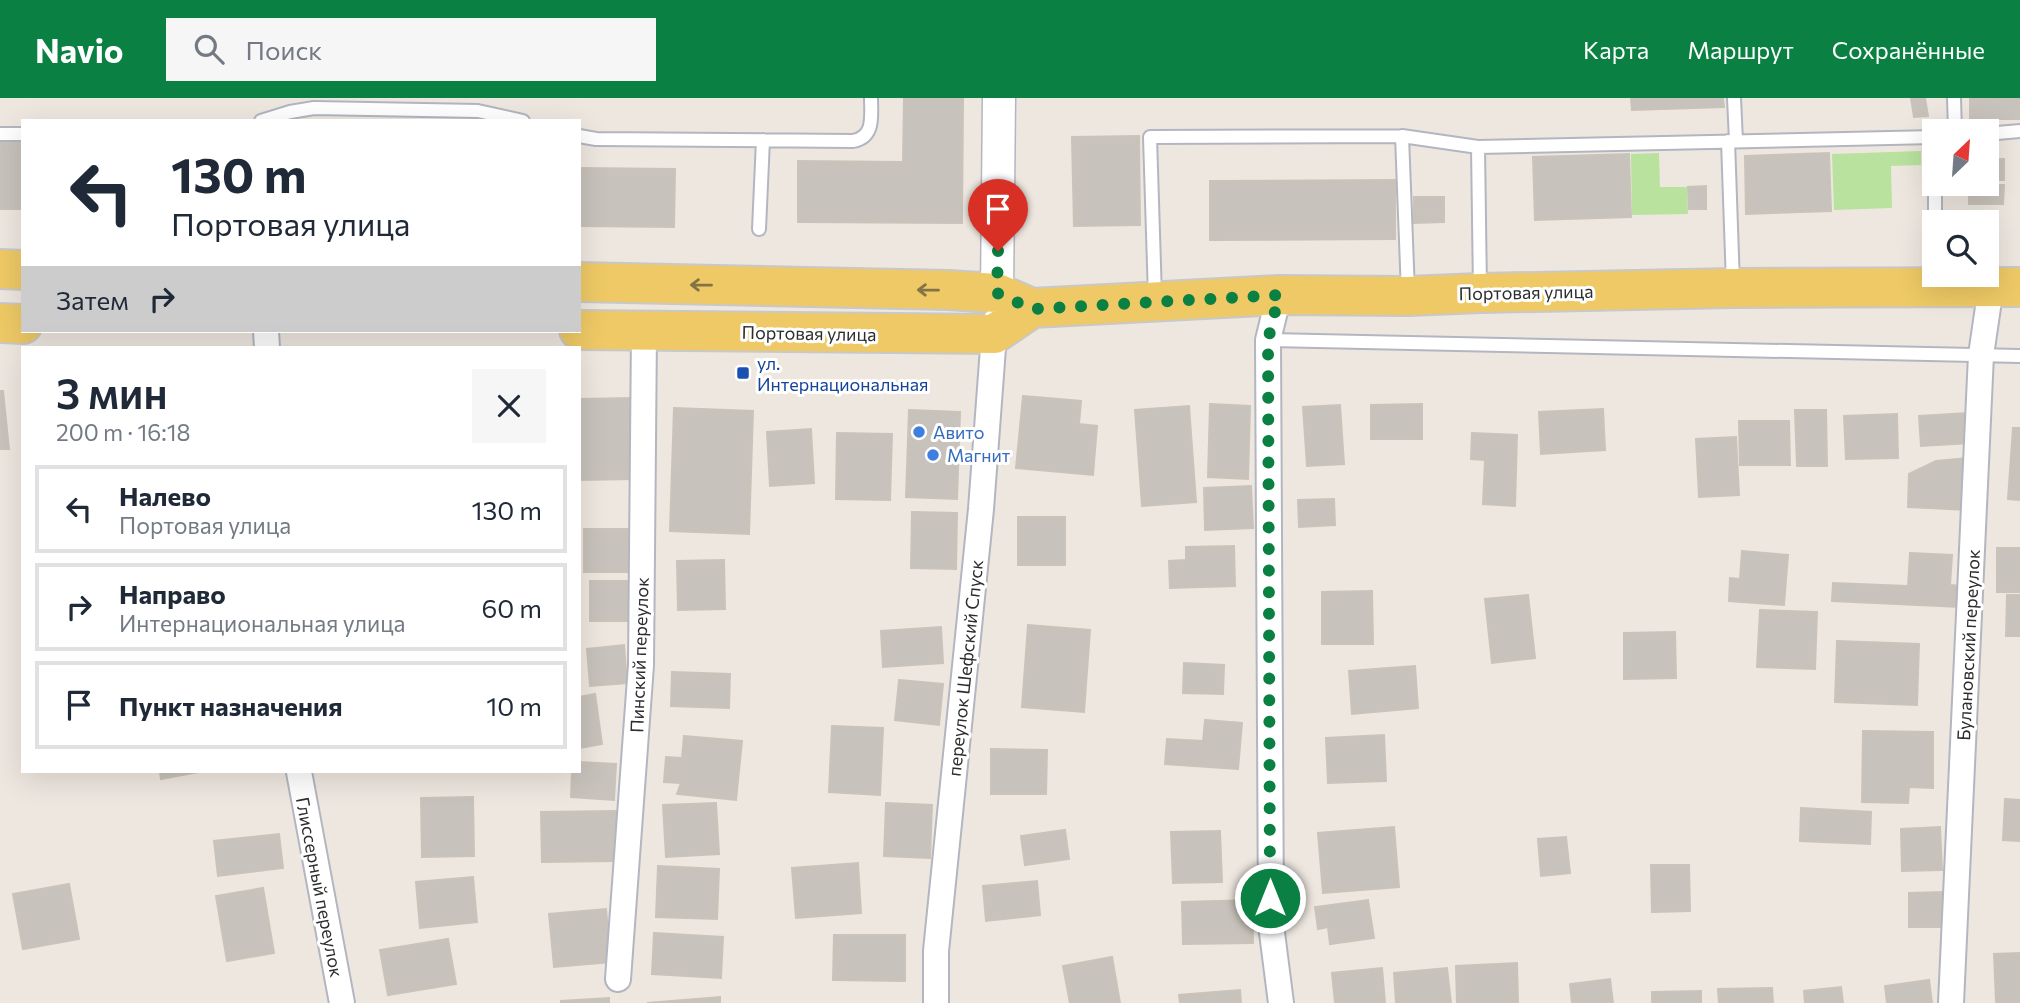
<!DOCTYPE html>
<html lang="ru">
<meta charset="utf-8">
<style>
:root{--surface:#fff;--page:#f6f6f7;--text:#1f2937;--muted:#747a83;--line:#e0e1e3;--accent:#0b8043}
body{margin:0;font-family:Commissioner,sans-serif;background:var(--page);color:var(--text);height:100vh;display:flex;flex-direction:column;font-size:26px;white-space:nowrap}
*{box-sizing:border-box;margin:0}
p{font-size:23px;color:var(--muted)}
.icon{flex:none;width:38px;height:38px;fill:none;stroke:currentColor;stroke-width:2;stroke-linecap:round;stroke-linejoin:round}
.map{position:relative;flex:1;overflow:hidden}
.side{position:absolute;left:21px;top:248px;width:560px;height:427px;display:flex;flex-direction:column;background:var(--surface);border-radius:0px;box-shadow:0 7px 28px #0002}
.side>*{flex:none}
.hud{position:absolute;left:21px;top:21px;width:560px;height:214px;border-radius:0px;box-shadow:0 7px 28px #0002;background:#fff;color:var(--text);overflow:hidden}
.needle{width:46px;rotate:25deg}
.tools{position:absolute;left:1922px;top:21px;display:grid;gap:14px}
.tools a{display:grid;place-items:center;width:77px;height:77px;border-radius:0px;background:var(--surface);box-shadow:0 7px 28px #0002;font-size:35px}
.pin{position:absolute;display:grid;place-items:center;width:60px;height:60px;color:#fff;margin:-72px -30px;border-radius:50% 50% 50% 0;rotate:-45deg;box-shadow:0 0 7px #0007}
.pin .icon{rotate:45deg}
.me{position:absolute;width:77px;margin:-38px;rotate:0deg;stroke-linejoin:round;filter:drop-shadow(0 0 5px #0008)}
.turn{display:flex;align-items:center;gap:24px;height:147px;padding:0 35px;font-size:32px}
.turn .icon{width:91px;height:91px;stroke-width:2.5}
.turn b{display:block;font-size:49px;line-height:60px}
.then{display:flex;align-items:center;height:66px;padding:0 35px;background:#0003;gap:14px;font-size:26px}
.round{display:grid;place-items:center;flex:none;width:74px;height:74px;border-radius:0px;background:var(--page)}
.head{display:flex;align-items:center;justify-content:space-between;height:119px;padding:0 35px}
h1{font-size:42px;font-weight:600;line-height:52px}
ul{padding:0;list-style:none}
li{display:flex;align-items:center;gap:21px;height:88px;margin:0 14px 10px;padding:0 21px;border:4px solid var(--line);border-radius:0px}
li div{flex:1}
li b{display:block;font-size:26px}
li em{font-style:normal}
header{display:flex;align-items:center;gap:42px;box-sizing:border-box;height:98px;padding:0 35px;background:var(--accent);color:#fff}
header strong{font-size:33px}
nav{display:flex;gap:38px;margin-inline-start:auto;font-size:24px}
.search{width:490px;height:63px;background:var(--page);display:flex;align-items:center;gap:18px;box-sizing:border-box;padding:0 24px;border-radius:0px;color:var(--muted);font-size:26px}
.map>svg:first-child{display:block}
</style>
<header>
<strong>Navio</strong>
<div class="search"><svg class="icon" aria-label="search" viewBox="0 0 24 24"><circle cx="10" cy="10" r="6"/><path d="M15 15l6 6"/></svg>Поиск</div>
<nav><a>Карта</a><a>Маршрут</a><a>Сохранённые</a></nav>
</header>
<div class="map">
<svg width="2020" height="905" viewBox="0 0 2020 905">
<rect width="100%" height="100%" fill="#eee7e0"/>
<path fill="#b8e29e" d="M1921,53v14l-30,1 1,42 -58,2 -2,-56z
M1659,55l1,34h27l1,27 -56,1 -1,-61z"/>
<path fill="#c7c2bb" stroke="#c9c3b9" stroke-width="2" d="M904,0h59l-1,125 -164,-1v-61l105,1z
M1631,0h92l1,9 -92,3z
M1911,0h14l3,18 -14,1z
M1970,0h50v21h-50z
M1139,38l1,89 -66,1 -2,-89z
M0,44l23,1v66h-23z
M1829,55l2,58 -85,3 -1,-58z
M1629,56l2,63 -96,3 -2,-63z
M1986,61h18v21h-18z
M579,70l96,1 -1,58 -95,-1z
M1395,82v59l-185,1v-59z
M1969,87h35l-1,19h-34z
M1706,88v23h-17l-1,-22z
M1414,99h30v13h-30z
M1444,112v12l-30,1v-12z
M0,293h3l6,58h-9z
M1023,298l58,5 -2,23 18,2 -4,49 -77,-7z
M632,300l1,81 -54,1v-81z
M1210,306l40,2 -2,73 -40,-2z
M1422,306v35h-51v-34z
M1340,307l4,59 -37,2 -4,-59z
M1189,308l7,96 -54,4 -7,-96z
M674,310l79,3 -4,123 -79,-3z
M1603,311l2,41 -64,4 -2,-42z
M909,312l51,2 -3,87 -51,-2z
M1795,312h31l1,56h-30z
M1968,315l2,30 -49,3 -2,-30z
M1897,316l1,44 -52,1 -2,-43z
M1739,323h50l1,44h-50z
M2013,330h7v72l-12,-1z
M811,331l3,54 -44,3 -3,-54z
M837,335l55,1 -2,66 -54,-1z
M1472,335l45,2 -2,71 -32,-2 2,-44 -14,-1z
M1736,339l3,58 -40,2 -3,-58z
M1967,360l1,52 -60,-3 1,-33 27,-13z
M1251,388l2,42 -48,2 -1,-42z
M1334,401l1,26 -36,2 -1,-27z
M912,414l45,1 -1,56 -45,-1z
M1018,419h47v48h-47z
M584,431h44v43h-44z
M1234,448l1,40 -65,2 -1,-27 17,-1v-13z
M1997,450h23v44h-23z
M1742,453l46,4 -4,50 -55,-4 1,-23 10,1z
M1910,455l42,2 -2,30 11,1 -1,21 -128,-6 1,-18 75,3z
M724,462l1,49 -47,1 -1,-49z
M590,483h41l-1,40h-40z
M1372,493l1,53h-51v-52z
M1528,497l7,63 -43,5 -7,-64z
M2007,497h13v41h-14z
M1760,512l57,2 -2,57 -58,-2z
M1028,527l62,5 -6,82 -62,-5z
M941,529l2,36 -60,4 -2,-36z
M1675,534l1,46 -52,1v-46z
M1837,543l82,3 -2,61 -82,-3z
M624,547l3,38 -37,3 -3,-37z
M1184,565l40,2 -1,29 -40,-1z
M1415,568l3,42 -66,6 -3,-43z
M672,574l58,2 -1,34 -58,-2z
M899,582l44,4 -4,41 -44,-5z
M595,596l7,50 -23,4v-51z
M1205,622l37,3 -4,46 -73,-5 2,-25 36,2z
M832,628l51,2 -3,67 -51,-3z
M1863,633l70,1v56l-24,-1 -1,16 -46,-1z
M1384,637l2,46 -58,2 -2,-45z
M684,638l58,5 -6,59 -59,-6 4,-11 -17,-1 2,-25 16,1z
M991,651l56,1 -1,44h-55z
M579,664l37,2 -2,36 -43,-3 1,-25h7z
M160,674h38l-37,7z
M473,699l1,59 -52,1 -1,-59z
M2005,701l15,1v41l-17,-1z
M716,705l3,51 -53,3 -3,-52z
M886,705l46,2 -2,53 -46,-2z
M1801,710l70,4 -1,32 -70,-3z
M616,713l1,50 -75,1 -1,-50z
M1394,729l5,60 -76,6 -5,-60z
M1940,729l2,43 -40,1 -1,-42z
M1065,732l4,29 -44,6 -4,-29z
M1220,733l2,51 -49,1 -2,-51z
M279,736l4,34 -65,8 -4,-35z
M1566,739l4,36 -29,3 -3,-37z
M858,765l3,50 -65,5 -4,-50z
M1651,767h38l1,46 -38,1z
M658,768l61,3 -2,50 -61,-2z
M473,779l4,45 -57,6 -4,-46z
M1037,783l3,34 -54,6 -3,-35z
M69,786l10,55 -56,10 -10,-55z
M263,790l11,65 -47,8 -11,-65z
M1943,794l1,35h-35v-34z
M1252,802l1,43 -70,1 -1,-42z
M1368,802l6,38 -44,6 -2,-17 -10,2 -3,-22z
M606,811l5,53 -57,5 -5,-53z
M654,835l69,4 -2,41 -69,-4z
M834,837h71v46l-72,-1z
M448,841l8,45 -68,11 -8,-45z
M2020,855v49h-24l-2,-48z
M1112,859l8,46h-50l-7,-37z
M1517,865l1,40h-61l-1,-37z
M1382,870l3,35h-50l-3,-30z
M1447,870l4,35h-55l-2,-30z
M1610,881l3,24h-41l-2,-19z
M1929,882l3,23h-45l-2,-17z
M1841,889l2,16h-38l-1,-12z
M1772,890l1,15h-54l-1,-14z
M1240,892l1,13h-61l-1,-8z
M1701,893v12h-49v-11z
M720,899v6h-73z
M609,900v5h-48v-2z"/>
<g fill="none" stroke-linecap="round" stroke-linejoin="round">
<defs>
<path id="service" d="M1734,0l2,43
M1954,0l1,33
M261,23l29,-9 24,-4 164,3 45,10
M0,36h23
M1986,36l34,-3
M579,38l17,3 257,2c22,-4 18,-25 18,-43
M1402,38l6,157
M1728,43l5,143
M1478,49l2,143
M1935,86v38
M759,131l4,-89
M1155,199l-5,-160 252,-1 76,11 456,-10
M1268,242l752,16"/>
<path id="minor" d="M1279,197l-11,45 3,585 10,78
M266,233l1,17
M299,674l43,231
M618,881l23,-314 3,-334
M936,905v-52l45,-442 14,-188
M1951,905l30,-648 10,-68"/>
<path id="tertiary" d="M997,195l2,-195"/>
<path id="primary" d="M0,171l23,1
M579,184l369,8 49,3 35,15 247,-13 129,1 72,-3 253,-5 287,-1
M0,225l23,1
M579,232l415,4 38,-26"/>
</defs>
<use href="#service" stroke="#b3b6c0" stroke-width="16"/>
<use href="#minor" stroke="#b3b6c0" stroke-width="28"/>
<use href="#tertiary" stroke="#b3b6c0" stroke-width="35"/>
<use href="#primary" stroke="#c8c8c8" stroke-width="42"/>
<use href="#service" stroke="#fff" stroke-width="12"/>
<use href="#minor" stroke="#fff" stroke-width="24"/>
<use href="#tertiary" stroke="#fff" stroke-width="32"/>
<use href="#primary" stroke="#eec965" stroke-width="38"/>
</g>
<defs><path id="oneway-shaft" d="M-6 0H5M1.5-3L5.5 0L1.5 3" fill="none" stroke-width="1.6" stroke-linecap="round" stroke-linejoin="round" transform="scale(1.75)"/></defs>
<g stroke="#847346">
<use href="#oneway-shaft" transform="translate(701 187) rotate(-179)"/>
<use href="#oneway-shaft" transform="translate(928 192) rotate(-179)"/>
</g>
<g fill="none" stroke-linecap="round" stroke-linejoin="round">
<path stroke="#0b8043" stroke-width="12" stroke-dasharray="0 21.6" d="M998,153l-1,42 35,16 247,-14 -11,45 2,558"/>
</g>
<rect fill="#1a4fb4" stroke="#fff" stroke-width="2.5" x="736" y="268" width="14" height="14" rx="3.5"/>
<g fill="#3f7fe0" stroke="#fff" stroke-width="2.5">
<circle cx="919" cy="334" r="7"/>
<circle cx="933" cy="357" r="7"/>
</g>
<g text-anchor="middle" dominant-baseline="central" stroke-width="6" stroke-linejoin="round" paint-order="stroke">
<g font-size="18" fill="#2d2d2d" stroke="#fff">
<text transform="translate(1526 194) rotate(-1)">Портовая улица</text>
<text transform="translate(809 235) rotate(1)">Портовая улица</text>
<text transform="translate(1968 547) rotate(-87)">Булановский переулок</text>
<text transform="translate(639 557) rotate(-88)">Пинский переулок</text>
<text transform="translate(965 570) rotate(-84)">переулок Шефский Спуск</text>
<text transform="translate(320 789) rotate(79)">Глиссерный переулок</text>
</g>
<g font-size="18" fill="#164399" stroke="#fff" text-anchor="start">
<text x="757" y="265">ул.<tspan x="757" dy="21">Интернациональная</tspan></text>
</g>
<g font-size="18" fill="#366cbe" stroke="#fff" text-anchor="start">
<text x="933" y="334">Авито</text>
<text x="947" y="357">Магнит</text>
</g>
</g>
</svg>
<div class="tools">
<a><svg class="needle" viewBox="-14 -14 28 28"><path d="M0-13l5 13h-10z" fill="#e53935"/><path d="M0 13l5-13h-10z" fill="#747a83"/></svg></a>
<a><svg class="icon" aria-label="search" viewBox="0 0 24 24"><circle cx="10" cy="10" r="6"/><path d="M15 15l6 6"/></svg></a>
</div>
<div class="pin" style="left:998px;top:153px;background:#d93025"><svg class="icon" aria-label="arrive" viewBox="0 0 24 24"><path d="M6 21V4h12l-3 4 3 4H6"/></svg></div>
<svg class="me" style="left:1270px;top:800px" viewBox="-20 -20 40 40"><circle r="17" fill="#0b8043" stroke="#fff" stroke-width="3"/><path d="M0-11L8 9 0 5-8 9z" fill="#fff"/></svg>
<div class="hud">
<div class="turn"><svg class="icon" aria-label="left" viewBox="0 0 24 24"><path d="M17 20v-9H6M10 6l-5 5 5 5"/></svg><div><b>130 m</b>Портовая улица</div></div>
<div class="then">Затем<svg class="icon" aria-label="right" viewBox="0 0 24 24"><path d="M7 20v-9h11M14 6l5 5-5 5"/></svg></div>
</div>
<section class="side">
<div class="head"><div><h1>3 мин</h1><p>200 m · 16:18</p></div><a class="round"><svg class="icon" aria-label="close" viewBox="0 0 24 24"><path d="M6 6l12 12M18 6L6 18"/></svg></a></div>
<ul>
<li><svg class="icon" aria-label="left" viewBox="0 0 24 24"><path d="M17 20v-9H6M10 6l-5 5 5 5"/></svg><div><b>Налево</b><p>Портовая улица</p></div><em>130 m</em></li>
<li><svg class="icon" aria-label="right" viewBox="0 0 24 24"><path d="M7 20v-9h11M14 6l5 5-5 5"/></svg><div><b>Направо</b><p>Интернациональная улица</p></div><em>60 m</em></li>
<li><svg class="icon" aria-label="arrive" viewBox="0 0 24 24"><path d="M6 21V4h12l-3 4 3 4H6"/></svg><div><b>Пункт назначения</b></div><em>10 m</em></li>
</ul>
</section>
</div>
